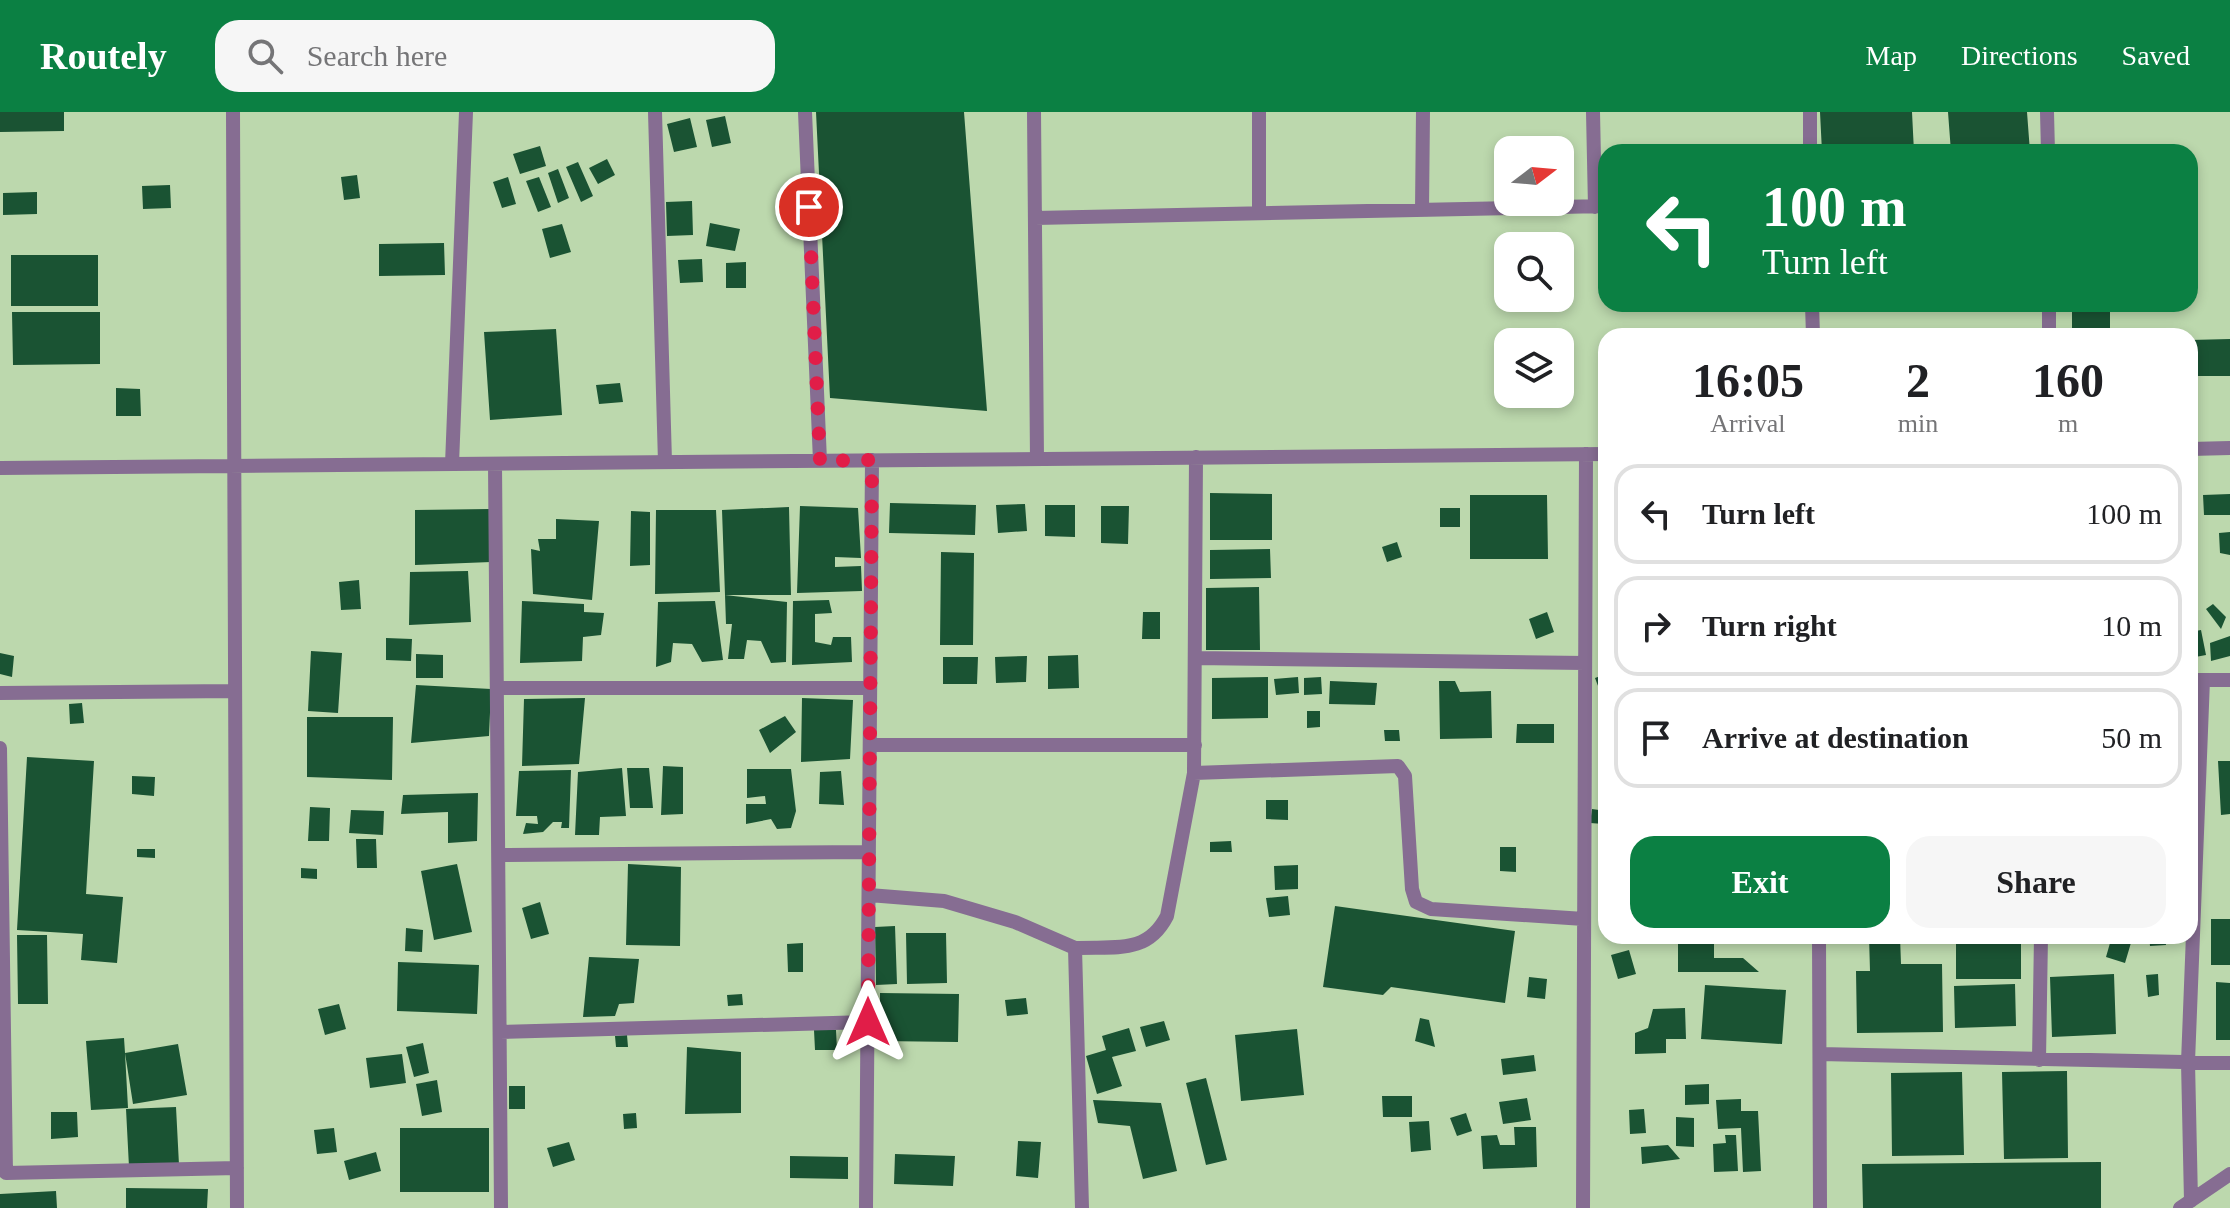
<!DOCTYPE html>
<style>
:root{--surface:#fff;--page:#f6f6f6;--text:#202124;--muted:#757577;--line:#e0e0e0;--accent:#0b8043}
body{margin:0;font-family:"Times New Roman",serif;background:var(--page);color:var(--text);height:100vh;display:flex;flex-direction:column;font-size:30px;white-space:nowrap}
*{box-sizing:border-box;margin:0}
p{font-size:26px;color:var(--muted)}
.icon{flex:none;width:44px;height:44px;fill:none;stroke:currentColor;stroke-width:2;stroke-linecap:round;stroke-linejoin:round}
.map{position:relative;flex:1;overflow:hidden}
.details{position:absolute;left:1598px;top:216px;width:600px;height:616px;display:flex;flex-direction:column;background:var(--surface);border-radius:24px;box-shadow:0 4px 12px #0003}
.details>*{flex:none}
.banner{position:absolute;left:1598px;top:32px;width:600px;height:168px;border-radius:24px;box-shadow:0 4px 12px #0003;background:#0b8043;color:#fff;overflow:hidden}
.needle{width:52px;rotate:74deg}
.buttons{position:absolute;left:1494px;top:24px;display:grid;gap:16px}
.buttons a{display:grid;place-items:center;width:80px;height:80px;border-radius:16px;background:var(--surface);box-shadow:0 4px 12px #0003;font-size:40px}
.pin{position:absolute;display:grid;place-items:center;width:68px;height:68px;color:#fff;margin:-34px;border:4px solid #fff;border-radius:50%;box-shadow:0 2px 8px #0007}
.me{position:absolute;width:88px;margin:-44px;rotate:0deg;stroke-linejoin:round;filter:drop-shadow(0 0 6px #0008)}
.turn{display:flex;align-items:center;gap:28px;height:168px;padding:0 32px;font-size:36px}
.turn .icon{width:104px;height:104px;stroke-width:2.5}
.turn b{display:block;font-size:56px;line-height:68px}
.eta{display:flex;justify-content:space-evenly;align-items:center;height:136px;text-align:center}
.eta b{font-size:48px;font-weight:700;line-height:56px}
.cta{display:flex;gap:16px;margin-top:auto;padding:16px 32px}
.cta a{flex:1;height:92px;border-radius:24px;background:var(--accent);color:#fff;font-size:32px;font-weight:700;line-height:92px;text-align:center}
.cta a+a{background:var(--page);color:var(--text)}
ul{padding:0;list-style:none}
li{display:flex;align-items:center;gap:24px;height:100px;margin:0 16px 12px;padding:0 16px;border:4px solid var(--line);border-radius:24px}
li div{flex:1}
li b{display:block;font-size:30px}
li em{font-style:normal}
header{display:flex;align-items:center;gap:48px;box-sizing:border-box;height:112px;padding:0 40px;background:var(--accent);color:#fff}
header strong{font-size:38px}
nav{display:flex;gap:44px;margin-inline-start:auto;font-size:28px}
.search{width:560px;height:72px;background:var(--page);display:flex;align-items:center;gap:20px;box-sizing:border-box;padding:0 28px;border-radius:24px;color:var(--muted);font-size:30px}
.map>svg:first-child{display:block}
</style>
<header>
<strong>Routely</strong>
<div class="search"><svg class="icon" aria-label="search" viewBox="0 0 24 24"><circle cx="10" cy="10" r="6"/><path d="M15 15l6 6"/></svg>Search here</div>
<nav><a>Map</a><a>Directions</a><a>Saved</a></nav>
</header>
<div class="map">
<svg width="2230" height="1096" viewBox="0 0 2230 1096">
<rect width="100%" height="100%" fill="#bcd8ad"/>
<path fill="#1a5333" d="M0,0h64v19l-64,1z
M816,0h148l23,299 -157,-13z
M1820,0h92l2,40h-92z
M1948,0h79l3,40h-79z
M725,4l6,27 -19,4 -6,-27z
M690,6l7,29 -23,5 -7,-28z
M540,34l6,20 -26,8 -7,-20z
M607,47l8,16 -17,9 -9,-16z
M578,50l15,34 -12,6 -15,-35z
M558,57l11,29 -11,5 -10,-30z
M357,63l3,23 -16,2 -3,-23z
M508,65l8,27 -14,4 -9,-26z
M539,65l12,30 -13,5 -12,-31z
M170,73l1,23 -28,1 -1,-23z
M37,80v22l-34,1v-22z
M692,89l1,34 -26,1 -1,-34z
M710,111l30,6 -5,22 -29,-5z
M562,112l9,28 -21,6 -8,-29z
M444,131l1,32 -66,1v-32z
M11,143h87v51h-87z
M702,147l1,23 -23,1 -2,-23z
M746,150v26h-20v-25z
M2072,192h38v32h-38z
M12,200h88v52l-87,1z
M556,217l6,86 -72,5 -6,-88z
M1864,217l75,2v5h-75z
M2230,227v37h-40v-36z
M620,271l3,19 -24,2 -3,-19z
M116,276l24,1 1,27h-25z
M1210,381l62,1v46h-62z
M2230,382v21h-26l-1,-20z
M1470,383h77l1,64h-78z
M890,391l86,2 -1,30 -86,-2z
M1025,392l2,27 -29,2 -2,-28z
M1045,393h30v32l-30,-1z
M800,394l58,2 3,50 -26,-1v10l26,-1 1,25 -65,2z
M1101,394h28l-1,38 -27,-1z
M789,395l2,88h-66l-3,-85z
M1440,396h20v19h-20z
M490,397l1,53 -76,3v-55z
M656,398h60l4,82 -65,2z
M631,399l19,1v53l-20,1z
M556,407l43,2 -7,79 -59,-6 -2,-45 9,2 -2,-12h18z
M2230,420v23l-10,-2 -1,-20z
M1397,430l5,15 -15,5 -5,-15z
M1270,437l1,29 -61,1v-29z
M941,440l33,1 -1,92h-33z
M468,459l3,51 -62,3 1,-53z
M359,468l2,29 -20,1 -2,-28z
M1259,475l1,63h-54v-62z
M725,483l62,7 -1,60 -15,1 -10,-22 -14,-1 -3,19h-16l4,-35h-6z
M829,488l3,13 -17,1v28l16,3 2,-8h18l1,25 -60,3 1,-64z
M522,489l62,3v8l20,1 -3,22 -18,2 -1,24 -62,2z
M715,489l8,59 -21,2 -10,-18 -19,-1 -2,19 -15,5 2,-65z
M2213,492l13,13 -5,12 -15,-20z
M1143,500h17v27h-18z
M1547,500l7,20 -18,7 -7,-20z
M2201,518l5,25 -16,3v-26z
M2230,524v20l-19,5 -1,-18z
M386,526l26,1 -1,22 -25,-1z
M311,539l31,2 -4,60 -30,-2z
M0,541l14,3 -2,21 -12,-3z
M416,542l27,1v23h-27z
M1078,543l1,33 -31,1v-33z
M1027,544l-1,26 -30,1 -1,-26z
M943,545h35l-1,27h-34z
M1606,562v24l-3,1 -8,-21z
M1268,565v41l-56,1v-41z
M1298,565l1,16 -23,2 -2,-16z
M1321,565l1,17 -18,1v-17z
M1330,569l47,2 -2,22 -46,-1z
M1439,569h16l5,11 31,-1 1,47 -52,1z
M416,573l75,4 -2,47 -78,7z
M585,586l-6,66 -57,2 2,-67z
M802,586l51,2 -3,59 -49,3z
M82,591l2,20 -14,1 -1,-20z
M1307,599h13v16l-13,1z
M785,604l11,16 -26,21 -11,-23z
M307,605h86l-1,63 -85,-3z
M1517,612h37v19h-38z
M1384,618h15l1,11h-15z
M27,645l67,4 -8,133 37,3 -6,66 -36,-3 2,-26 -66,-4z
M2218,649h12v53l-9,1z
M663,654l20,1v47l-22,1z
M622,656l4,48 -26,1 -1,18h-24l3,-63z
M627,656h22l4,40h-23z
M747,657h44l5,42 -5,17 -14,1 -6,-10 -25,5v-20h20l-1,-8 -18,2z
M571,658l-2,58h-8l1,-6h-9l-10,10 -20,2 3,-11 12,1 -1,-8h-21l3,-45z
M841,659l3,34 -25,-1 1,-32z
M132,664l23,1 -1,19 -22,-2z
M478,681l-1,48 -29,2v-31l-47,2 2,-19z
M1266,688h22v20l-22,-1z
M310,695l20,1 -1,33h-21z
M1592,697l14,2 -2,13 -14,-1z
M351,698l33,1 -1,24 -34,-2z
M356,727h20l1,29h-20z
M1231,729l1,11h-22v-10z
M1500,735h16v25l-16,-1z
M137,737h18v9l-18,-1z
M457,752l15,68 -38,8 -13,-69z
M628,752l53,3 -1,79 -54,-1z
M1298,753v24l-23,1 -1,-24z
M301,756l16,1v10l-16,-1z
M1288,784l2,19 -21,2 -3,-19z
M540,790l9,32 -18,5 -9,-31z
M1335,794l180,25 -10,72 -114,-16 -8,8 -60,-8z
M2211,807h19v46h-19z
M895,814l2,58 -21,1 -1,-58z
M406,816l17,2 -1,22 -17,-1z
M906,821h40l1,50 -40,1z
M17,823h30l1,69h-30z
M1678,824h36v22h29l16,14h-81z
M1869,824h31l1,28h41l1,68 -86,1 -1,-62h14z
M1956,824h65v43h-65z
M2112,824h21l-8,27 -19,-6z
M2149,824h16l1,9 -16,1z
M803,831v29h-15l-1,-28z
M1629,838l7,24 -18,5 -7,-24z
M589,845l50,2 -5,44 -15,1 -4,12 -32,1z
M398,850l81,3 -2,49 -80,-3z
M2114,862l2,60 -64,3 -2,-60z
M2158,862l1,21 -11,2 -2,-22z
M1529,865l18,2 -2,20 -18,-2z
M2216,870l14,1v57h-14z
M2015,872l1,42 -61,2 -1,-42z
M1705,873l81,5 -4,54 -81,-5z
M880,881l79,1 -1,48 -78,-1z
M742,882l1,11 -15,1 -1,-11z
M1026,886l2,16 -21,2 -2,-16z
M339,892l7,25 -21,6 -7,-26z
M1685,896l1,31h-20v14l-31,1v-21l13,-5 5,-19z
M1420,906l9,2 6,27 -20,-6z
M1164,909l6,19 -24,7 -6,-20z
M1129,916l7,23 -24,6 10,29 -25,8 -11,-38 20,-6 -4,-14z
M1297,917l7,66 -63,6 -6,-66z
M814,918h22l1,20h-22z
M627,923l1,12h-12l-1,-11z
M124,926l1,15 53,-9 9,51 -54,9 -8,-51 3,55 -37,2 -5,-69z
M423,931l6,30 -15,4 -8,-30z
M687,935l54,5v61l-56,1z
M402,942l4,29 -36,5 -4,-30z
M1534,943l2,16 -33,4 -2,-16z
M2067,959l1,87 -64,1 -2,-87z
M1962,960l2,83 -72,1 -1,-83z
M1206,966l21,82 -21,5 -20,-82z
M437,968l5,32 -20,4 -6,-32z
M1709,972v20l-24,1v-20z
M509,974h16v23h-16z
M1382,984h30v21h-29z
M1527,986l4,22 -28,4 -4,-22z
M1741,987v12h17l3,60 -18,1 -2,-44 -23,1 -2,-29z
M1093,988l68,3 16,68 -34,8 -13,-53 -32,-3z
M176,995l3,58 -50,2 -3,-58z
M1644,997l2,24 -16,1 -1,-24z
M51,1000h26l1,25 -27,2z
M636,1001l1,15 -13,1 -1,-15z
M1466,1001l6,18 -15,5 -7,-18z
M1676,1005l18,1v29l-18,-1z
M1429,1009l2,29 -20,2 -2,-30z
M1514,1015h22l1,40 -54,2 -2,-33 16,-1 3,10h15z
M334,1016l3,24 -20,2 -3,-24z
M400,1016h89v64h-89z
M1725,1023h11l2,36 -24,1 -1,-28 13,-1z
M1018,1029l23,1 -3,36 -22,-2z
M569,1030l6,18 -22,7 -6,-19z
M1668,1033l12,14 -38,5 -1,-17z
M376,1040l5,19 -32,9 -5,-19z
M895,1042l60,2 -2,30 -59,-2z
M790,1044l58,1v22l-58,-1z
M2101,1050v46h-238l-1,-44z
M126,1076l82,1 -1,19h-81z
M56,1079l1,17h-57v-14z"/>
<g fill="none" stroke-linecap="round" stroke-linejoin="round">
<path stroke="#866d92" stroke-width="14" d="M233,0l4,1096
M655,0l10,350
M805,0l15,349
M1034,0l3,347
M1259,0v101
M1593,0l2,95
M2047,0l1,40
M1810,40v-40
M1422,98l1,-98
M1035,106l571,-12
M1812,192l1,32
M2049,192v32
M2190,337l40,-1
M452,352l14,-352
M495,352l6,744
M0,356l1606,-14
M1195,546l390,5
M2190,568h40
M498,576h372
M0,581l235,-2
M870,633h325
M0,636l6,425 231,-5
M1194,661l204,-7 7,10 7,113 4,13 15,7 153,10
M499,743l370,-3
M869,783l75,6 71,21 60,26
M1819,824l1,272
M500,920l368,-10
M1820,942l410,9
M2039,948l2,-124
M2191,1089l-3,-139 15,-382
M866,1096l6,-748
M1082,1096l-7,-260c40,-2 72,7 92,-32l27,-143 2,-316
M1583,1096l3,-754
M2180,1096l50,-34"/>
</g>
<g fill="none" stroke-linecap="round" stroke-linejoin="round">
<path stroke="#e11d48" stroke-width="14" stroke-dasharray="0 25.2" d="M809,95l11,254 52,-1 -4,562"/>
</g>
</svg>
<div class="buttons">
<a><svg class="needle" viewBox="-14 -14 28 28"><path d="M0-13l5 13h-10z" fill="#e53935"/><path d="M0 13l5-13h-10z" fill="#757577"/></svg></a>
<a><svg class="icon" aria-label="search" viewBox="0 0 24 24"><circle cx="10" cy="10" r="6"/><path d="M15 15l6 6"/></svg></a>
<a><svg class="icon" aria-label="layers" viewBox="0 0 24 24"><path d="M12 4l9 5-9 5-9-5zM3 14l9 5 9-5"/></svg></a>
</div>
<div class="pin" style="left:809px;top:95px;background:#d93025"><svg class="icon" aria-label="arrive" viewBox="0 0 24 24"><path d="M6 21V4h12l-3 4 3 4H6"/></svg></div>
<svg class="me" style="left:868px;top:910px" viewBox="-20 -20 40 40"><path d="M0-17L14 15 0 8-14 15z" fill="#e11d48" stroke="#fff" stroke-width="4"/></svg>
<div class="banner">
<div class="turn"><svg class="icon" aria-label="left" viewBox="0 0 24 24"><path d="M17 20v-9H6M10 6l-5 5 5 5"/></svg><div><b>100 m</b>Turn left</div></div>
</div>
<section class="details">
<div class="eta">
<div><b>16:05</b><p>Arrival</p></div>
<div><b>2</b><p>min</p></div>
<div><b>160</b><p>m</p></div>
</div>
<ul>
<li><svg class="icon" aria-label="left" viewBox="0 0 24 24"><path d="M17 20v-9H6M10 6l-5 5 5 5"/></svg><div><b>Turn left</b></div><em>100 m</em></li>
<li><svg class="icon" aria-label="right" viewBox="0 0 24 24"><path d="M7 20v-9h11M14 6l5 5-5 5"/></svg><div><b>Turn right</b></div><em>10 m</em></li>
<li><svg class="icon" aria-label="arrive" viewBox="0 0 24 24"><path d="M6 21V4h12l-3 4 3 4H6"/></svg><div><b>Arrive at destination</b></div><em>50 m</em></li>
</ul>
<div class="cta"><a>Exit</a><a>Share</a></div>
</section>
</div>
